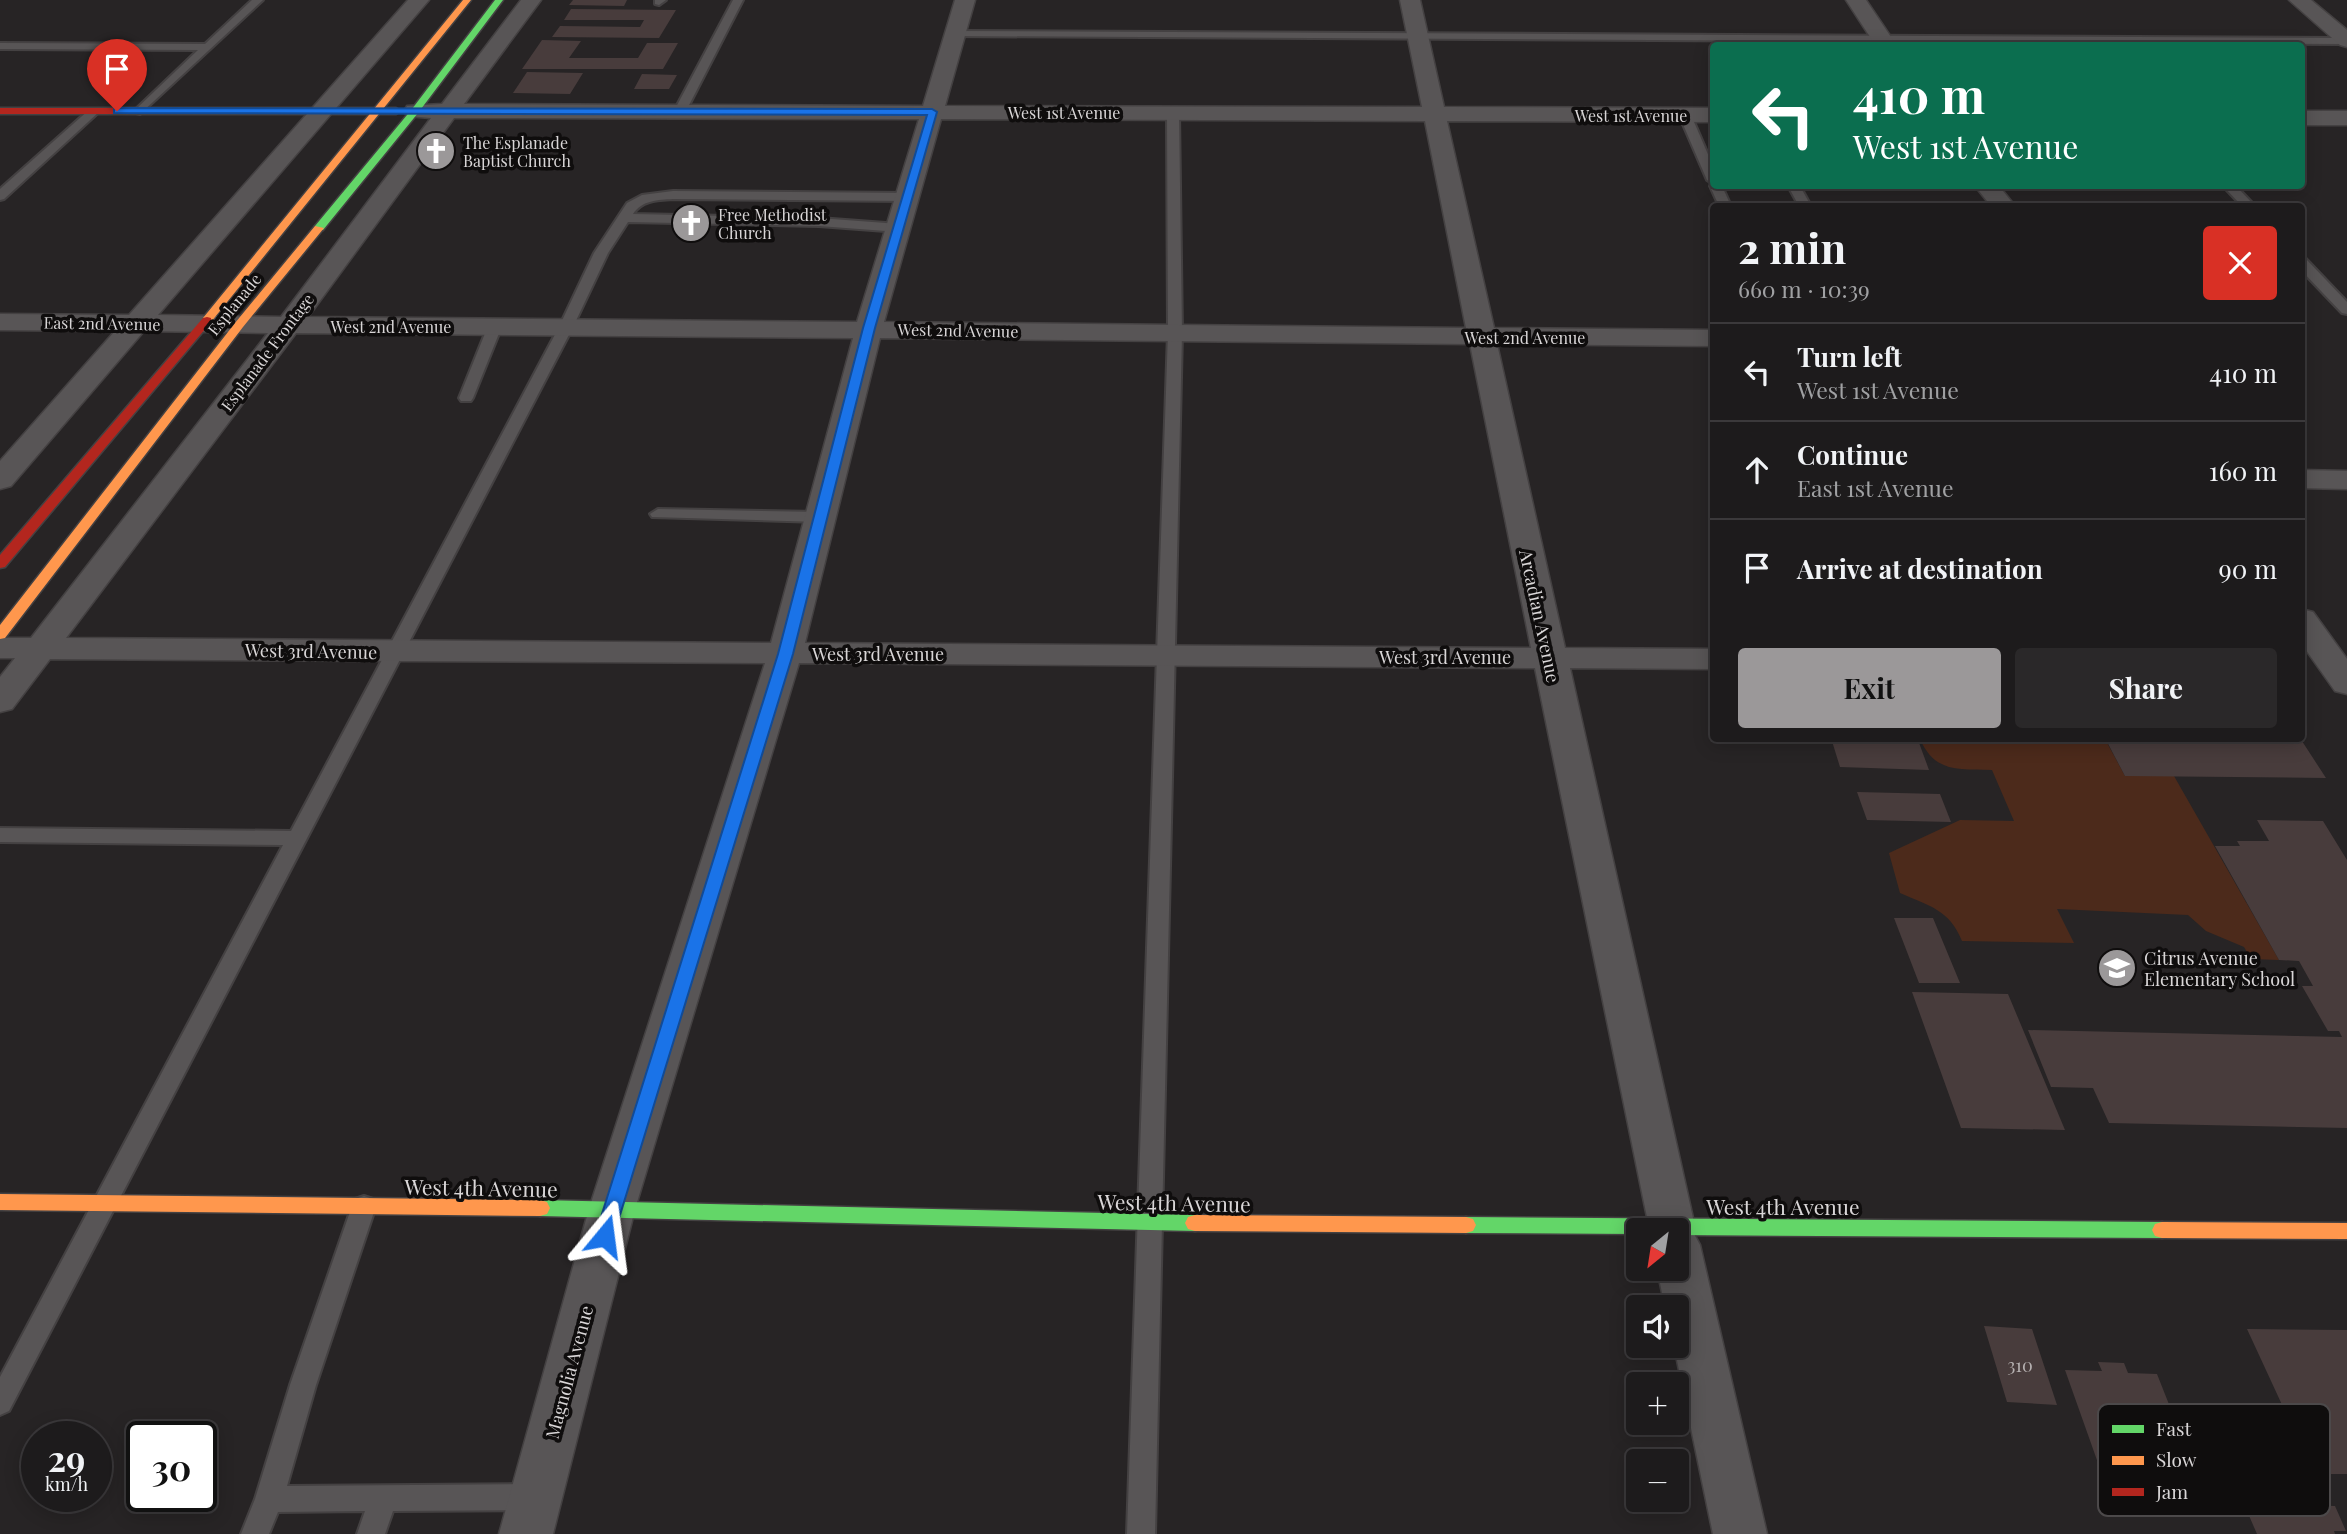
<!DOCTYPE html>
<meta charset="utf-8">
<style>
:root{--surface:#1d1b1c;--page:#2a2829;--text:#f1f3f6;--muted:#a0a1a3;--line:#3b393b;--accent:#9b9899}
body{margin:0;font-family:"Playfair Display",serif;background:var(--page);color:var(--text);height:100vh;display:flex;flex-direction:column;font-size:26px;white-space:nowrap}
*{box-sizing:border-box;margin:0}
p{font-size:23px;color:var(--muted)}
.icon{flex:none;width:38px;height:38px;fill:none;stroke:currentColor;stroke-width:2;stroke-linecap:round;stroke-linejoin:round}
.map{position:relative;flex:1;overflow:hidden}
.details{position:absolute;left:1710px;top:203px;width:595px;height:539px;display:flex;flex-direction:column;background:var(--surface);border-radius:7px;box-shadow:0 4px 18px #0003,0 0 0 2px var(--line)}
.details>*{flex:none}
.guide{position:absolute;left:1710px;top:42px;width:595px;height:147px;border-radius:7px;box-shadow:0 4px 18px #0003,0 0 0 2px var(--line);background:#0b6e4f;color:#fff;overflow:hidden}
.needle{width:46px;rotate:210deg}
.fabs{position:absolute;left:1626px;top:1218px;display:grid;gap:14px}
.fabs a{display:grid;place-items:center;width:63px;height:63px;border-radius:7px;background:var(--surface);box-shadow:0 4px 18px #0003,0 0 0 2px var(--line);font-size:35px}
.speed{position:absolute;left:21px;top:1421px;display:flex;gap:14px;font-size:35px;font-weight:700;text-align:center}
.speed>*{display:grid;place-content:center;width:91px;height:91px;border-radius:50%;background:var(--surface);box-shadow:0 4px 18px #0003,0 0 0 2px var(--line);line-height:1}
.speed small{font-size:18px;font-weight:400}
.speed .limit{border:4px solid #111;border-radius:10px;background:#fff;color:#111}
.pin{position:absolute;display:grid;place-items:center;width:60px;height:60px;color:#fff;margin:-72px -30px;border-radius:50% 50% 50% 0;rotate:-45deg;box-shadow:0 0 7px #0007}
.pin .icon{rotate:45deg}
.me{position:absolute;width:77px;margin:-38px;rotate:16deg;stroke-linejoin:round;filter:drop-shadow(0 0 5px #0008)}
.turn{display:flex;align-items:center;gap:24px;height:147px;padding:0 28px;font-size:32px}
.turn .icon{width:91px;height:91px;stroke-width:2.5}
.turn b{display:block;font-size:49px;line-height:60px}
.round{display:grid;place-items:center;flex:none;width:74px;height:74px;border-radius:7px;background:var(--page)}
.head{display:flex;align-items:center;justify-content:space-between;height:119px;padding:0 28px}
h1{font-size:42px;font-weight:700;line-height:52px}
.action{display:flex;gap:14px;margin-top:auto;padding:14px 28px}
.action a{flex:1;height:80px;border-radius:7px;background:var(--accent);color:#111;font-size:28px;font-weight:700;line-height:80px;text-align:center}
.action a+a{background:var(--page);color:var(--text)}
ul{padding:0;list-style:none}
li{display:flex;align-items:center;gap:21px;height:98px;padding:0 28px;border-top:2px solid var(--line)}
li div{flex:1}
li b{display:block;font-size:26px}
li em{font-style:normal}
.map>svg:first-child{display:block}
</style>
<div class="map">
<svg width="2347" height="1534" viewBox="0 0 2347 1534">
<rect width="100%" height="100%" fill="#272425"/>
<path fill="#4c2a1b" d="M1920,739h185l20,37h49l105,184 -28,-1 -7,-12 -38,-16 -18,-16 -131,-6 17,34 -112,-2c-13,-32 -33,-35 -62,-48l-11,-40 71,-33 54,1 -22,-51c-34,-1 -57,3 -72,-31z"/>
<path fill="#483c3c" d="M573,0h54l-3,6 -55,-1z
M571,9l105,1 -17,28 -107,-1 8,-11 80,1 4,-7h-80z
M542,40l39,1 -12,17h69l9,-15h31l-15,26h-141z
M527,72l56,1 -13,21 -57,-1z
M642,74l35,1 -8,14h-35z
M1831,738l87,2 11,30 -89,-3z
M2105,738h195l26,40 -201,-2z
M1857,792l83,2 11,28 -84,-2z
M2257,820l66,1 24,39v268l-238,-5 -16,-35 -42,-1 -23,-57 314,7 -3,-6h-11l-26,-45h11l-14,-25 -20,-1 -64,-114h25l-3,-5h32z
M1894,918h39l27,65h-41z
M1912,992l96,2 57,136 -104,-2z
M1984,1326l48,3 25,76 -50,-3z
M2247,1329l100,1v144h-33z
M2098,1362l26,1 4,10 29,1 49,124 -26,-1 4,9 -34,-1 -4,-11h-37l-44,-124 37,1z
M2237,1488l59,2 7,15 32,1 11,25h-12l1,3h-78z"/>
<g fill="none" stroke-linecap="round" stroke-linejoin="round">
<defs>
<path id="lane" d="M252,0h11l-123,114 -4,-1v-4l62,-59 -198,-1v-6l205,1z
M655,0h11l-7,5 -4,-1z
M733,0h10l-57,111 -10,2 -2,-2z
M955,31l1392,7v6l-1396,-8 -1,-2z
M90,109l10,2 -96,88 -4,1v-11z
M1173,109l6,4 3,220 -27,1201h-28l41,-1201 -1,-220z
M1681,113l10,2 22,51v20h9l9,20h-12l-9,-20 2,-3 -5,-3 -28,-65z
M1788,186h12l11,20h-12z
M2223,186h13l19,20h-13z
M673,191l235,2 6,4 -6,4 -235,-2c-15,1 -31,1 -40,15l186,4 80,6 7,4 -7,4 -80,-6 -191,-4 -20,31 -35,74 -564,1084 -9,4v-38l283,-532 -283,-3v-14l291,3 268,-504 35,-74 33,-50 15,-8z
M2301,258l5,1 41,43v12l-5,-1 -41,-43z
M495,322l7,4 -29,72 -2,3h-10l-2,-3 29,-72z
M658,509l162,3 8,5 -8,5 -168,-5 -2,-3z
M364,1196l9,3 3,7 -60,179 -29,101 248,-2 10,4 4,9 -4,9 -10,4 -142,1 -8,23h-28l8,-23 -87,1 -9,22h-28l14,-35 35,-114 62,-179 3,-7z"/>
<path id="street" d="M408,0h21l-271,315 123,2 150,-199 -24,-2 -3,-5 3,-5 35,-2 79,-104h20l-77,104 459,2 32,-106h20l-30,106 477,1 -22,-107h20l24,107 269,1v14l-266,-1 47,207 219,2v16l-216,-2 68,304 148,1v20l-143,-1 125,559 -2,5 7,13 67,289h-54l-39,-188h2v-39h-11l-8,-38h19v-39h-26l-1,-3 -114,-559 -736,-5 -164,546 -82,325h-54l90,-325 176,-546 -715,-4 -38,50 -12,3v-35l15,-19h-15v-20h31l237,-305 -124,-2 -133,155 -11,3v-28l115,-130 -115,-1v-16l129,1zM454,118l465,1 -62,203 -549,-5zM941,119l484,2 41,207 -582,-6zM296,333l557,5 -82,305 -705,-5zM880,338l590,6 61,304 -726,-5z
M1846,0h20l31,46h-21z
M2289,0h22l36,30v17l-7,-2z
M2301,111h46v14h-46z
M1975,186h24l16,20h-24z
M2301,470l46,1v18l-46,-1z
M2301,609l12,3 34,47v35l-12,-3 -34,-48z"/>
<path id="fast" d="M495,0h8l-85,113 -95,117h-8v-4l97,-117z
M540,1200l655,15 7,2 3,6 -3,6 -7,2 -655,-15 -7,-2 -3,-6 3,-6z
M1466,1217l696,5 7,2 3,6 -3,6 -7,2 -486,-3v-5h-38v4l-172,-1 -7,-2 -3,-6 3,-6z"/>
<path id="slow" d="M463,0h8l-260,322h-8v-4z
M315,226l9,2 -81,99 -238,311 -5,1v-14l235,-302z
M0,1194l540,6 7,2 3,6 -3,6 -7,2 -540,-6z
M1195,1215l271,2 7,2 3,6 -3,6 -7,2 -271,-2 -7,-2 -3,-6 3,-6z
M2162,1222l185,1v16l-185,-1 -7,-2 -3,-6 3,-6z"/>
<path id="jam" d="M0,108h396l5,3 -5,3h-396z
M207,317l4,1v4l-206,245 -5,1v-13l203,-237z"/>
</defs>
<use href="#lane" stroke="#444142" stroke-width="4"/>
<use href="#street" stroke="#444142" stroke-width="3"/>
<use href="#fast" stroke="#444142" stroke-width="3"/>
<use href="#slow" stroke="#444142" stroke-width="3"/>
<use href="#jam" stroke="#444142" stroke-width="3"/>
<use href="#lane" fill="#585556" fill-rule="evenodd"/>
<use href="#street" fill="#585556" fill-rule="evenodd"/>
<use href="#fast" fill="#63d668" fill-rule="evenodd"/>
<use href="#slow" fill="#ff974d" fill-rule="evenodd"/>
<use href="#jam" fill="#b3261e" fill-rule="evenodd"/>
</g>
<path fill="#1a73e8" stroke="#114b97" stroke-width="2" d="M117,108l815,1 5,3 -62,216 -82,326 -181,587 -7,3 -7,-3 -3,-5 183,-582 85,-326 64,-213 -813,-2v-4z"/>
<defs>
<symbol id="church-disc" viewBox="-11 -11 22 22"><circle r="9.5" fill="#9b9899" stroke="#0f0d0d"/><path d="M-1.2-6h2.4v3.5h3.3v2.4h-3.3V6h-2.4V-.1h-3.3v-2.4h3.3Z" fill="#fff"/></symbol>
<symbol id="school-disc" viewBox="-11 -11 22 22"><circle r="9.5" fill="#9b9899" stroke="#0f0d0d"/><path d="M0-5L7-2L0 1L-7-2ZM-4 1L0 2.5L4 1V4Q0 6-4 4Z" fill="#fff"/></symbol>
</defs>
<g fill-rule="evenodd">
<use href="#church-disc" x="414" y="129" width="44" height="44"/>
<use href="#church-disc" x="669" y="201" width="44" height="44"/>
<use href="#school-disc" x="2095" y="946" width="44" height="44"/>
</g>
<g text-anchor="middle" dominant-baseline="central" stroke-width="7" stroke-linejoin="round" paint-order="stroke">
<g font-size="16" fill="#d9d6d7" stroke="#0f0d0d">
<text x="1064" y="112">West 1st Avenue</text>
<text x="1631" y="115">West 1st Avenue</text>
<text transform="translate(234 304) rotate(-51)">Esplanade</text>
<text transform="translate(102 323) rotate(1)">East 2nd Avenue</text>
<text x="391" y="326">West 2nd Avenue</text>
<text transform="translate(958 330) rotate(1)">West 2nd Avenue</text>
<text x="1525" y="337">West 2nd Avenue</text>
<text transform="translate(267 352) rotate(-53)">Esplanade Frontage</text>
</g>
<g font-size="16" fill="#d9d6d7" stroke="#0f0d0d" text-anchor="start">
<text x="463" y="142">The Esplanade<tspan x="463" dy="18">Baptist Church</tspan></text>
<text x="718" y="214">Free Methodist<tspan x="718" dy="18">Church</tspan></text>
</g>
<g font-size="18" fill="#d9d6d7" stroke="#0f0d0d">
<text transform="translate(1540 616) rotate(78)">Arcadian Avenue</text>
<text transform="translate(311 651) rotate(1)">West 3rd Avenue</text>
<text x="878" y="654">West 3rd Avenue</text>
<text x="1445" y="657">West 3rd Avenue</text>
<text transform="translate(569 1372) rotate(-75)">Magnolia Avenue</text>
</g>
<g font-size="18" fill="#d9d6d7" stroke="#0f0d0d" text-anchor="start">
<text x="2144" y="958">Citrus Avenue<tspan x="2144" dy="21">Elementary School</tspan></text>
</g>
<g font-size="18" fill="#b5b0b0">
<text x="2020" y="1365">310</text>
</g>
<g font-size="21" fill="#d9d6d7" stroke="#0f0d0d">
<text transform="translate(481 1187) rotate(1)">West 4th Avenue</text>
<text transform="translate(1174 1202) rotate(1)">West 4th Avenue</text>
<text x="1783" y="1206">West 4th Avenue</text>
</g>
</g>
<rect x="2098" y="1404" width="232" height="112" rx="10" fill="#0f0d0d" stroke="#4c494a" stroke-width="2"/>
<rect x="2112" y="1425" width="32" height="8" fill="#63d668"/>
<rect x="2112" y="1456" width="32" height="9" fill="#ff974d"/>
<rect x="2112" y="1488" width="32" height="8" fill="#b3261e"/>
<g font-size="19" fill="#d9d6d7">
<text x="2156" y="1436">Fast</text>
<text x="2156" y="1467">Slow</text>
<text x="2156" y="1499">Jam</text>
</g>
</svg>
<div class="fabs">
<a><svg class="needle" viewBox="-14 -14 28 28"><path d="M0-13l5 13h-10z" fill="#e53935"/><path d="M0 13l5-13h-10z" fill="#a0a1a3"/></svg></a>
<a><svg class="icon" aria-label="sound" viewBox="0 0 24 24"><path d="M4 9h4l5-4v14l-5-4H4zM17 9q2 3 0 6"/></svg></a>
<a>+</a>
<a>−</a>
</div>
<div class="speed"><div>29<small>km/h</small></div><div class="limit">30</div></div>
<div class="pin" style="left:117px;top:111px;background:#d93025"><svg class="icon" aria-label="arrive" viewBox="0 0 24 24"><path d="M6 21V4h12l-3 4 3 4H6"/></svg></div>
<svg class="me" style="left:605px;top:1236px" viewBox="-20 -20 40 40"><path d="M0-17L14 15 0 8-14 15z" fill="#1a73e8" stroke="#fff" stroke-width="4"/></svg>
<div class="guide">
<div class="turn"><svg class="icon" aria-label="left" viewBox="0 0 24 24"><path d="M17 20v-9H6M10 6l-5 5 5 5"/></svg><div><b>410 m</b>West 1st Avenue</div></div>
</div>
<section class="details">
<div class="head"><div><h1>2 min</h1><p>660 m · 10:39</p></div><a class="round" style="background:#d93025;color:#fff"><svg class="icon" aria-label="close" viewBox="0 0 24 24"><path d="M6 6l12 12M18 6L6 18"/></svg></a></div>
<ul>
<li><svg class="icon" aria-label="left" viewBox="0 0 24 24"><path d="M17 20v-9H6M10 6l-5 5 5 5"/></svg><div><b>Turn left</b><p>West 1st Avenue</p></div><em>410 m</em></li>
<li><svg class="icon" aria-label="ahead" viewBox="0 0 24 24"><path d="M12 20V5M6 11l6-6 6 6"/></svg><div><b>Continue</b><p>East 1st Avenue</p></div><em>160 m</em></li>
<li><svg class="icon" aria-label="arrive" viewBox="0 0 24 24"><path d="M6 21V4h12l-3 4 3 4H6"/></svg><div><b>Arrive at destination</b></div><em>90 m</em></li>
</ul>
<div class="action"><a>Exit</a><a>Share</a></div>
</section>
</div>
